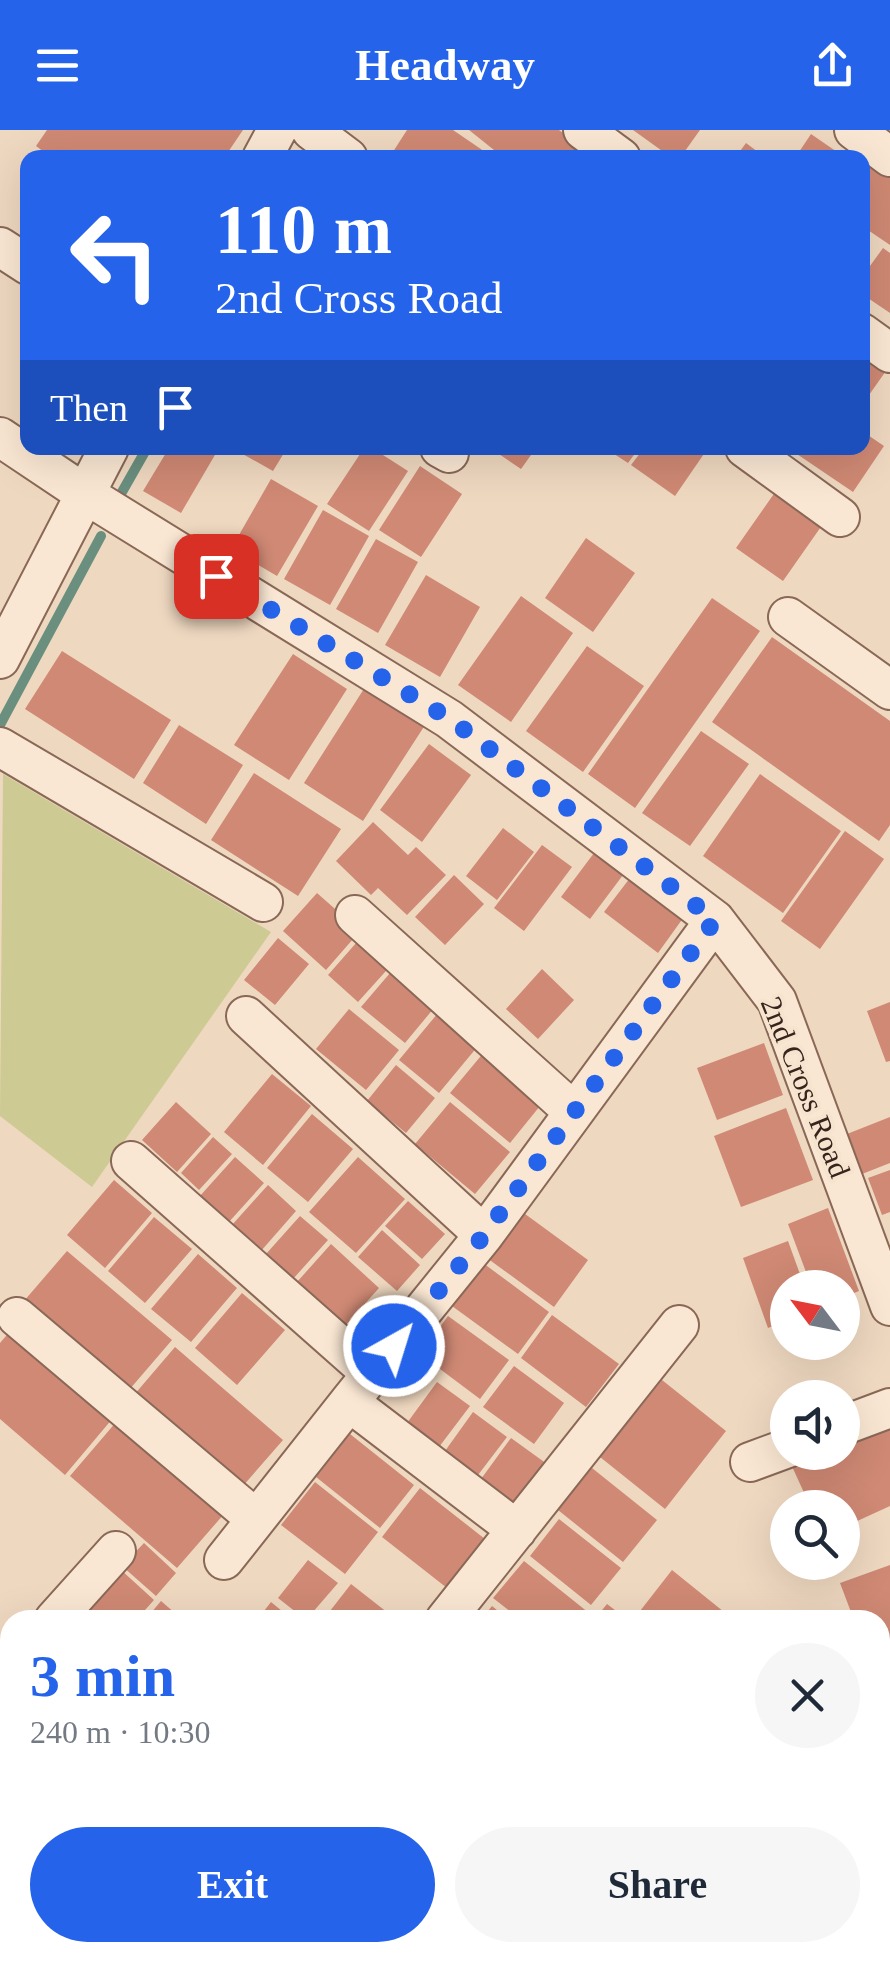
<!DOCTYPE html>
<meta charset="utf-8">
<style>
:root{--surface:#fff;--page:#f6f6f7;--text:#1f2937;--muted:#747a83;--accent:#2563eb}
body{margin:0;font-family:"Times New Roman",serif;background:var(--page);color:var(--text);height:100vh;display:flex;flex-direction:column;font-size:38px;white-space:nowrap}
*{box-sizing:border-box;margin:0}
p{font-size:32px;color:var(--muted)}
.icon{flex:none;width:55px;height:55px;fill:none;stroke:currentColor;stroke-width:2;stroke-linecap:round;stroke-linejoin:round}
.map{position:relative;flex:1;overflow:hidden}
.drawer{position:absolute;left:0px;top:1480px;width:890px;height:352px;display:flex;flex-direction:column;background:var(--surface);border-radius:30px 30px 0 0;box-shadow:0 10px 40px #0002}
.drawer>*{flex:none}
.banner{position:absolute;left:20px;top:20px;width:850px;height:305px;border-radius:20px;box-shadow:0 10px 40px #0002;background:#2563eb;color:#fff;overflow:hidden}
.needle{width:65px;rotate:302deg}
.controls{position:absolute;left:770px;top:1140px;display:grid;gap:20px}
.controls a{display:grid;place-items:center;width:90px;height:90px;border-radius:50%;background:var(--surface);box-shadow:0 10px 40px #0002;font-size:50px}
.pin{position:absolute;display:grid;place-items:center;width:85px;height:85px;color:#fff;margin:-42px;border-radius:20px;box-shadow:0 5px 15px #0006}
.me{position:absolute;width:110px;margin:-55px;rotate:39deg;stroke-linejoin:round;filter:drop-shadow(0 0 8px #0008)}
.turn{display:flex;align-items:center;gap:35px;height:210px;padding:0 30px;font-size:45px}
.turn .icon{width:130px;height:130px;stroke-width:2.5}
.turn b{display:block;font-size:70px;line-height:85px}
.then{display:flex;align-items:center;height:95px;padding:0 30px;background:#0003;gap:20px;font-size:38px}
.round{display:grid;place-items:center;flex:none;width:105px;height:105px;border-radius:52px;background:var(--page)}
.head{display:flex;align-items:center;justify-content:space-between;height:170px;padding:0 30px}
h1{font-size:60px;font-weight:700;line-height:75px;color:var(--accent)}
.cta{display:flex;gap:20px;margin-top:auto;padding:20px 30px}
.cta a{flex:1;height:115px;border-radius:60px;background:var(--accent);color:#fff;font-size:40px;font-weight:700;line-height:115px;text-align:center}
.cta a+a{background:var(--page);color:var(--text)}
header{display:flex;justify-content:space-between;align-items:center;height:130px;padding:0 30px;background:var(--accent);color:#fff;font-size:45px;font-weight:700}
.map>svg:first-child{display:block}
</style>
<header><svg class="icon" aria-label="menu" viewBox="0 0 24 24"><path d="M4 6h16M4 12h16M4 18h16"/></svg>Headway<svg class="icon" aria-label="share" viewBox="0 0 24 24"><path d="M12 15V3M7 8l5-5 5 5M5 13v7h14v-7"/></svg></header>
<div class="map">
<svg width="890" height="1831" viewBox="0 0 890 1831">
<rect width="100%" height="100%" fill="#efd8c0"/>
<path fill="#ceca93" d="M3,644l268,158 -179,255 -92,-71z"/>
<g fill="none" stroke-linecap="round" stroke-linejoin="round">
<path stroke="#6a8f7f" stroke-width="10" d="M122,362l25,-44
M0,595l101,-189"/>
</g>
<path fill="#cf8974" d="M47,0h196l-19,28h-172l-16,-12z
M407,0h46l41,28h-105z
M469,0h90l36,28h-91z
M633,0h67l-20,28h-8z
M811,4l29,20 -2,4h-43z
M746,13l20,15h-31z
M849,17l41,27v71l-28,-19v-68h-20z
M883,118l7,5v60l-28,-19v-17z
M862,220l26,18 -26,37z
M862,301l22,15 -31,46 -65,-44h74z
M169,318h50l-38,65 -38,-22z
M232,318h55l-14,23z
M364,318h8l36,23 -39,60 -42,-27z
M490,318h46l-15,21z
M605,318h34l-11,15z
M644,318h64l-33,48 -44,-31z
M420,336l42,28 -41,63 -42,-27z
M271,349l47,27 -41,70 -46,-27z
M778,358l47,33 -42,60 -47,-33z
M323,380l46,26 -39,69 -46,-26z
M586,408l49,35 -42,59 -48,-34z
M376,409l42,23 -40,71 -42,-24z
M426,445l54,32 -40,70 -55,-32z
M521,466l52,37 -62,89 -53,-37z
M712,468l48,33 -125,177 -47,-34z
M772,507l118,84v104l-11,16 -167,-119z
M587,516l57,40 -61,86 -57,-41z
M62,521l109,69 -37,59 -109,-70z
M293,524l54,35 -58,91 -55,-35z
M367,554l60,38 -64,99 -59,-38z
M179,595l64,40 -37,59 -63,-41z
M701,601l48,33 -59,82 -48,-33z
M429,614l42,31 -49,67 -42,-32z
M254,643l87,56 -43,67 -87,-56z
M760,644l81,57 -58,82 -80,-57z
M373,692l35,33 8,-8 30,28 -39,40 -29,-27 -7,7 -35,-34z
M503,698l31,24 -37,48 -31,-24z
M845,701l39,28 -64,90 -39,-28z
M542,715l30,22 -48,64 -30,-23z
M597,719l29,22 -36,48 -29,-22z
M633,744l53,40 -28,39 -54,-41z
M454,745l30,29 -39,41 -30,-28z
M317,763l43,38 -34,39 -43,-39z
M364,804l30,28 -36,40 -30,-27z
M278,808l31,26 -34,41 -31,-25z
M396,836l43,36 -34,41 -44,-36z
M542,839l32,31 -36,39 -32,-30z
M890,872v59l-4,1 -19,-51z
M349,879l50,41 -33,40 -50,-41z
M438,883l40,33 -39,47 -40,-33z
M764,913l19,52 -66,25 -20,-52z
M485,921l59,50 -34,42 -60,-50z
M396,935l39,33 -29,35 -39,-32z
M272,944l39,32 -48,59 -39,-33z
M176,972l35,32 -34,38 -35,-32z
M450,972l60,50 -35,42 -60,-50z
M786,978l27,72 -72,27 -27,-71z
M312,984l41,35 -45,53 -41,-34z
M890,987v46l-28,11 -15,-40z
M213,1007l19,17 -33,36 -18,-17z
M235,1027l29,26 -36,40 -29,-26z
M358,1027l47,42 -49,54 -47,-41z
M890,1040v42l-8,3 -14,-37z
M114,1050l38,33 -47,55 -38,-33z
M268,1055l28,26 -35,40 -29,-26z
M408,1071l37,33 -23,25 -37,-33z
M828,1078l31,83 -17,7v-10h-30l-24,-64z
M521,1081l67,49 -34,47 -67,-49z
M300,1086l28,24 -35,39 -27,-25z
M154,1087l38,32 -47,54 -37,-32z
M382,1100l38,35 -23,26 -39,-34z
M788,1111l17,47h-17v32l-20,8 -25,-70z
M331,1114l48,44 -34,38 -48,-44z
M67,1121l105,89 -49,57 -105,-89z
M198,1124l39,34 -46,54 -40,-33z
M483,1133l66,49 -31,42 -66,-48z
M242,1163l43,37 -48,55 -42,-37z
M552,1185l67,49 -33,43 -65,-49z
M448,1186l61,44 -29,39 -60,-45z
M11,1200l102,88 -48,57 -65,-56v-76z
M175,1217l108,93 -47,54 -108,-92z
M514,1236l50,37 -30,41 -51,-37z
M662,1250l64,51 -61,78 -65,-52z
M437,1252l33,24 -31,41 -32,-24z
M473,1282l34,25 -29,38 -33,-24z
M890,1285v91l-48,22v-20h-31l-21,-46 20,-10h32v-15z
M117,1291l107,93 -47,54 -107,-92z
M350,1304l64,51 -34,43 -64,-51z
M511,1308l36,26 -30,41 -36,-26z
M592,1338l65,52 -34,42 -65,-52z
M315,1352l63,50 -33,42 -64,-49z
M420,1358l65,51 -38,49 -65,-51z
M559,1389l62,49 -30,37 -61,-49z
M144,1413l32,30 -20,23 -34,-30z
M308,1430l30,23 -32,37 -28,-22z
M524,1431l65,52 -5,7h-63l-28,-22z
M890,1435v77l-10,4v-26h-26l-14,-37z
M120,1439l34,31 -18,20h-38l-13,-12z
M672,1440l62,50h-101z
M351,1454l46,36h-74z
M161,1471l22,19h-38z
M271,1472l22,18h-36z
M607,1474l21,16h-34z
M492,1476l17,14h-28z
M890,1547v75h-1l-9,-26v-46z
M0,1590l10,9v48l-10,12z
M3,1661l7,6v47l-7,8 -3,-3v-55z
M10,1776v30l-10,-9v-10z
M0,1807l10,9v6h8l9,9h-27z
M255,1822h66l-6,9h-49z
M438,1822h56l-6,9h-39z
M560,1822h153l-6,9h-136z"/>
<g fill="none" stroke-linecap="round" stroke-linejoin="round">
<defs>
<path id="street" d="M311,0l37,28
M583,0l38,28
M854,0l36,27
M262,28l15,-28
M0,117l28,18
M862,203l28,20
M0,307l85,57 364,225 266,201 62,81 113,305
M440,318l9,5
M745,318l95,69
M788,487l102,73
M0,529l109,-211
M0,617l263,155
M355,785l219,197
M246,886l238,219
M131,1031l241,213
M17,1187l239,202
M842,1296l48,-18
M750,1332l38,-14
M517,1400l-168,-128 135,-167 231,-315
M224,1430l125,-158
M54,1490l62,-69
M445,1490l234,-295
M0,1550l10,-11
M0,1749l10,-12
M175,1831l7,-9
M512,1831l6,-9"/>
</defs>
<use href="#street" stroke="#896857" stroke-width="42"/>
<use href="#street" stroke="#fae7d3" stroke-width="38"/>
</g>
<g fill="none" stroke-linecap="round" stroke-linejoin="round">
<path stroke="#2563eb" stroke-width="18" stroke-dasharray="0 32.4" d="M216,446l234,143 265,201 -231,315 -90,111"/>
</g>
<g text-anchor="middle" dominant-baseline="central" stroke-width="8" stroke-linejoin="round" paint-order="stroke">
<g font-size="30" fill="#38241c" stroke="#f7e4cf">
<text transform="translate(806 957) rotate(68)">2nd Cross Road</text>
</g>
</g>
</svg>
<div class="controls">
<a><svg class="needle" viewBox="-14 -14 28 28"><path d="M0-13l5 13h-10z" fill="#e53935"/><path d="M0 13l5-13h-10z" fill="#747a83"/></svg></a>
<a><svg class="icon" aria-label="sound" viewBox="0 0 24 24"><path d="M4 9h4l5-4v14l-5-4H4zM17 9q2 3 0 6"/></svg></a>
<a><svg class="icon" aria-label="search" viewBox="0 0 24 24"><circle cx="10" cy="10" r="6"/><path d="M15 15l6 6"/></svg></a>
</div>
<div class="pin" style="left:216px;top:446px;background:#d93025"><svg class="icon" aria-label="arrive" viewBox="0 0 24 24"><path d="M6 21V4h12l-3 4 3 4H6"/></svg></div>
<svg class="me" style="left:394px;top:1216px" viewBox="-20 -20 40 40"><circle r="17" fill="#2563eb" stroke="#fff" stroke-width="3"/><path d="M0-11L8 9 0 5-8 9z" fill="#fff"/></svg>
<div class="banner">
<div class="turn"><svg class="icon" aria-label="left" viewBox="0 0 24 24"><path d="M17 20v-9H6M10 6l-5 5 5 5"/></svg><div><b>110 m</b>2nd Cross Road</div></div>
<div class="then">Then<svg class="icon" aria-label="arrive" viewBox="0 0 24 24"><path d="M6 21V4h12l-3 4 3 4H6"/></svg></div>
</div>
<section class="drawer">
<div class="head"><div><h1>3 min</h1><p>240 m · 10:30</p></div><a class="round"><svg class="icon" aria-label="close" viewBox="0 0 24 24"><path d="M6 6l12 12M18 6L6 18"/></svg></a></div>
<div class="cta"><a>Exit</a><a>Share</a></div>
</section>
</div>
